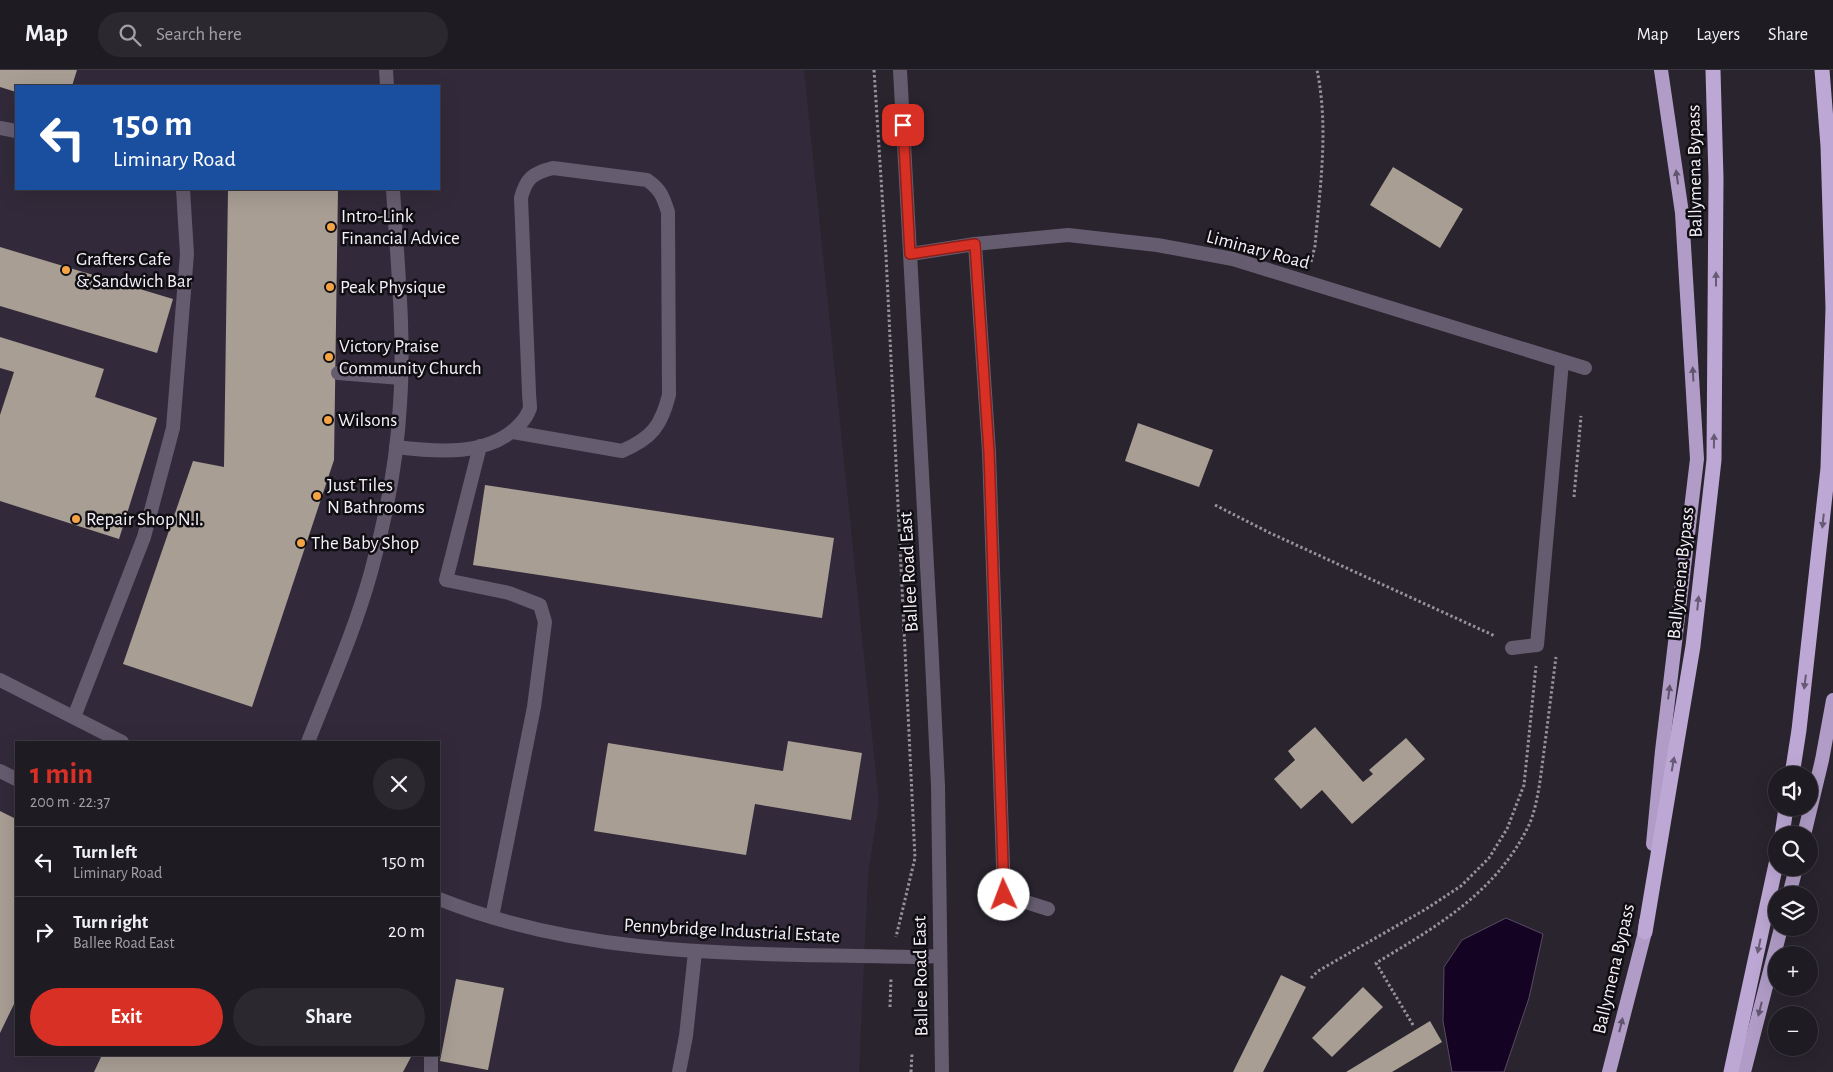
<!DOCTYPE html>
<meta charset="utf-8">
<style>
:root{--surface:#1f1b22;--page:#2c282f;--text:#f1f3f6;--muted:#a1a1a5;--line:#3c3940;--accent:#d93025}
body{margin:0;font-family:"Alegreya Sans",sans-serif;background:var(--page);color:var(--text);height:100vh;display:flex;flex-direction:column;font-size:19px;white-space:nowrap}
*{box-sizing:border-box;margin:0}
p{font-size:16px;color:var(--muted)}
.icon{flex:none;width:28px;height:28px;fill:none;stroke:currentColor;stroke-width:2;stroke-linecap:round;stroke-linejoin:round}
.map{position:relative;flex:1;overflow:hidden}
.panel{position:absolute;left:15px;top:671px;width:425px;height:315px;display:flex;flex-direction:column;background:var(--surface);border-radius:0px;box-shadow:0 5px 20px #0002,0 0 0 1px var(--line)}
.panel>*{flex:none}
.guide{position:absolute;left:15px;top:15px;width:425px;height:105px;border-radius:0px;box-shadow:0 5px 20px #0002,0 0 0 1px var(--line);background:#1a4fa0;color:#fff;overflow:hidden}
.buttons{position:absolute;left:1768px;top:696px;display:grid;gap:10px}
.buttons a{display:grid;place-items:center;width:50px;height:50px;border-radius:50%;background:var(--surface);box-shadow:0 5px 20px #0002,0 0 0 1px var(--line);font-size:25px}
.pin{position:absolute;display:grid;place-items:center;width:42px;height:42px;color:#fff;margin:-21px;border-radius:10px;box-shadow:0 2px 8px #0006}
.me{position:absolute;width:55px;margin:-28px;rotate:358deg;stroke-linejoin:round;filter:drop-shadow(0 0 4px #0008)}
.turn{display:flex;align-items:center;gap:18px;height:105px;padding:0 15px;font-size:22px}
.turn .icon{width:65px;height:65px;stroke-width:2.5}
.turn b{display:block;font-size:35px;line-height:42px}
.round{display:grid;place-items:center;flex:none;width:52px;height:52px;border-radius:26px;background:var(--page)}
.overview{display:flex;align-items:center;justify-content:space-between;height:85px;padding:0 15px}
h1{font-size:30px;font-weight:700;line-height:38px;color:var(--accent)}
.action{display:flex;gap:10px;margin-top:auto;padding:10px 15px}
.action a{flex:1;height:58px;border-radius:30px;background:var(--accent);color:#fff;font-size:20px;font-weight:700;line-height:58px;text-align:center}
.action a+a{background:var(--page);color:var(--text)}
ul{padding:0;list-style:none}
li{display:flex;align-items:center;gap:15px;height:70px;padding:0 15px;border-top:1px solid var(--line)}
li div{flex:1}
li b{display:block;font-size:19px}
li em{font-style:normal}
header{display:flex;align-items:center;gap:30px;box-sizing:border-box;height:70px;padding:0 25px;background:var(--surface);border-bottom:1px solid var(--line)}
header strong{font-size:24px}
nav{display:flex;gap:28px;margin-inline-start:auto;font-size:18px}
.search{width:350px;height:45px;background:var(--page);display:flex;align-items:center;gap:12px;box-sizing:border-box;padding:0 18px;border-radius:28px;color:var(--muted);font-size:19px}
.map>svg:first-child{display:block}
</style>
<header>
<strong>Map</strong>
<div class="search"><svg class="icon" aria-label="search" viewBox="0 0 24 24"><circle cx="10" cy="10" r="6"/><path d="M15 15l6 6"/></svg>Search here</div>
<nav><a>Map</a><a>Layers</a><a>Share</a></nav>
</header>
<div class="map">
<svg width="1833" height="1002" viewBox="0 0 1833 1002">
<rect width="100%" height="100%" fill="#29242e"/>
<path fill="#322a3a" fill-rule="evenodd" d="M0,0h804l75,733 -11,71 -9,198h-859zM16,16h423v103h-423zM16,672h423v313h-423z"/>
<path fill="#150324" stroke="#584a64" d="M1506,848l37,16 -14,64 -25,74h-52l-9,-51 1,-54 18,-27z"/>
<path fill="#a89e94" d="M0,0h77l-5,16h-56v6l-16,-5z
M1393,97l70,42 -23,39 -70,-43z
M228,119h110l-4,271 -82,247 -129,-43 70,-203 31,6z
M0,177l173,52 -16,54 -157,-47z
M0,267l104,32 -9,28 62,21 -38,121 -119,-38v-86l14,-43 -14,-4z
M1138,353l75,27 -14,37 -74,-26z
M485,415l349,53 -12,80 -349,-53z
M1315,657l48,55 10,-8 -4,-4 37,-32 19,21 -73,65 -30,-34 -21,19 -27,-30 21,-19 -7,-9z
M788,671l74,12 -11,67 -96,-16 -9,51 -152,-24 14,-88 175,28z
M0,741l16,8v181l-16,33z
M1281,905l25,12 -43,85h-30z
M456,909l48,9 -16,82 -48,-9z
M1363,917l20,20 -51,50 -20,-19z
M1430,951l12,21 -50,30h-46z
M102,985h310l-9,17h-309z"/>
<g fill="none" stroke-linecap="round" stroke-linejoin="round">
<path stroke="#96929a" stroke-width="3" stroke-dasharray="2.5 2.5" stroke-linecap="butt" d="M874,0l12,185 29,603 -19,79
M1311,192l4,-16c5,-59 14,-118 2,-176
M1574,427l7,-81
M1215,435l55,28 225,103
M1311,908l7,-7 108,-62 35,-23 28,-28 18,-29 17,-44 12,-119
M890,937l1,-29
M1413,955l-37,-62c61,-37 120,-70 153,-138 9,-20 12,-52 15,-74 4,-31 8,-63 12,-94
M911,1002l1,-18"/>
<path stroke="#655c6f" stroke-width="14" d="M975,174l14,208 15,443 44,14
M338,303l63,5
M480,376l-34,134 63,13 31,12 5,17 -11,85 -42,210
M396,377c40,5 94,10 124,-23 4,-4 8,-10 10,-16 0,-5 -1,-11 -1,-16l-8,-194c5,-20 12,-25 32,-30l94,12c13,9 16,16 21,32l1,183c-8,31 -17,43 -47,56l-109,-19
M1512,578l25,-3 25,-283
M74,647l70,-180 29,-109 14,-174 -4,-65
M0,701l16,8
M431,985v17
M679,1002l7,-36 9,-84"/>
<path stroke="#655c6f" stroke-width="14" d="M386,0l1,16
M900,0l31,569 7,147 4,286
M0,58l16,3
M911,184l64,-10 93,-9 89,10 76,14 352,109
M0,610l122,62
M308,672c22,-56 47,-112 63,-170 15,-54 26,-111 29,-168 5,-71 -3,-144 -7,-215
M439,829c153,61 314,54 475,58l25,-1"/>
<path stroke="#b09cc6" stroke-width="14" d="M1804,765l18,-75 11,-60
M1653,774l9,-93 35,-292 -15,-246 -21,-143
M1789,825l7,-27
M1609,1002l36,-140 1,-10
M1744,1002l37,-144"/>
<path stroke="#bda7d4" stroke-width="15" d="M1792,705l7,-45 29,-262 5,-160 -5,-162 -6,-76
M1782,765l4,-27
M1645,862l48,-286 21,-186 2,-282 -3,-108
M1731,1002l45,-208"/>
</g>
<defs><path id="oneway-solid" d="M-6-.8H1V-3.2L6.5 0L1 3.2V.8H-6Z" transform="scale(1.25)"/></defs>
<g fill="#60556c">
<use href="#oneway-solid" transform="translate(1677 107) rotate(-98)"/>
<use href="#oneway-solid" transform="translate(1693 304) rotate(-93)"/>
<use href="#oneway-solid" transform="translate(1669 622) rotate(-83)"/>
<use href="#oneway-solid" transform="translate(1760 939) rotate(104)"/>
<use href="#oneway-solid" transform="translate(1621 955) rotate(-76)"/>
</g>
<g fill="#665a74">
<use href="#oneway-solid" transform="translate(1716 209) rotate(-90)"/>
<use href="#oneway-solid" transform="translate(1714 371) rotate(-89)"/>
<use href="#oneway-solid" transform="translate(1823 451) rotate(96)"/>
<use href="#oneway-solid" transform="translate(1698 533) rotate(-84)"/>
<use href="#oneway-solid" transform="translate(1805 612) rotate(97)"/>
<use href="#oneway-solid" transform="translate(1673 694) rotate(-80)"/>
<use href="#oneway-solid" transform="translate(1759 876) rotate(102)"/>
</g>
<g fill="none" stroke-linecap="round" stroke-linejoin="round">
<defs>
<path id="route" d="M903,55l7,129 65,-10 14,208 15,443"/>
</defs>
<use href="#route" stroke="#8d1f18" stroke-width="12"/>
<use href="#route" stroke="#d93025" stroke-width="9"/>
</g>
<g fill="#f4a444" stroke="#100e13" stroke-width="2">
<circle cx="331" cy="157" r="5"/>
<circle cx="66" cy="200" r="5"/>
<circle cx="330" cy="217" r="5"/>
<circle cx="329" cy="287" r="5"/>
<circle cx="328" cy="350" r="5"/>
<circle cx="317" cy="426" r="5"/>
<circle cx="76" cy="449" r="5"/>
<circle cx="301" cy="473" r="5"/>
</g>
<g text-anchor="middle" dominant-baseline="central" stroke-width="5" stroke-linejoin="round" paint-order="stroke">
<g font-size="19" fill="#f4f1f8" stroke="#100e13">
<text transform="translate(1695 101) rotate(-91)">Ballymena Bypass</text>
<text transform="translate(1258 180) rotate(15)">Liminary Road</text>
<text transform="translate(909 502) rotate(-93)">Ballee Road East</text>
<text transform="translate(1681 503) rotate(-84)">Ballymena Bypass</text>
<text transform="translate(732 861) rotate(3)">Pennybridge Industrial Estate</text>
<text transform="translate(1614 899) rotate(-77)">Ballymena Bypass</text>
<text transform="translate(921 906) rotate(-91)">Ballee Road East</text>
</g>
<g font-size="19" fill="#f4f1f8" stroke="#100e13" text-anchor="start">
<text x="341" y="146">Intro-Link<tspan x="341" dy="22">Financial Advice</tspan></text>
<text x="76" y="189">Grafters Cafe<tspan x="76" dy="22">&amp; Sandwich Bar</tspan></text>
<text x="340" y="217">Peak Physique</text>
<text x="339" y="276">Victory Praise<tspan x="339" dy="22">Community Church</tspan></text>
<text x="338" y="350">Wilsons</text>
<text x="327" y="415">Just Tiles<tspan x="327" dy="22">N Bathrooms</tspan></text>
<text x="86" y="449">Repair Shop N.I.</text>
<text x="311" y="473">The Baby Shop</text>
</g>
</g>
</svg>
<div class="buttons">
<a><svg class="icon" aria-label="sound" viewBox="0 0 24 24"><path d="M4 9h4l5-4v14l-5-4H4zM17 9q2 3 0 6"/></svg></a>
<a><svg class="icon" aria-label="search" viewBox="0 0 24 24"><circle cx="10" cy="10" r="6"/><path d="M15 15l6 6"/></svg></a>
<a><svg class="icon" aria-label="layers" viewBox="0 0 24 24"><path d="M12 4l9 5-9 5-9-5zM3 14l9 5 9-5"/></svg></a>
<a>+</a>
<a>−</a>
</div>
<div class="pin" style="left:903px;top:55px;background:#d93025"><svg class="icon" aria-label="arrive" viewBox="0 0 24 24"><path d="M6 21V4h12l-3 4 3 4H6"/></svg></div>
<svg class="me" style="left:1004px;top:825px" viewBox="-20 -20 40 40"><circle r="19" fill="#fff"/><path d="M0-13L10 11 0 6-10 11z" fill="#d93025"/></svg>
<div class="guide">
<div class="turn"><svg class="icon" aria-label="left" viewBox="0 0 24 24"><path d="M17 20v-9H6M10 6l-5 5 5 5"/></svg><div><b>150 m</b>Liminary Road</div></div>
</div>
<section class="panel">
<div class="overview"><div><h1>1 min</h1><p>200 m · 22:37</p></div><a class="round"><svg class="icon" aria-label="close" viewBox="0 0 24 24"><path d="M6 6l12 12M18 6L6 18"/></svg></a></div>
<ul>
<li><svg class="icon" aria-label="left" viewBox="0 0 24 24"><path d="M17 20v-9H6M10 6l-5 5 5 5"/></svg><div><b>Turn left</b><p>Liminary Road</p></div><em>150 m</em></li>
<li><svg class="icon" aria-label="right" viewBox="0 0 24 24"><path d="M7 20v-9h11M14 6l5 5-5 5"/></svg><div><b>Turn right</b><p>Ballee Road East</p></div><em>20 m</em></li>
</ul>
<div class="action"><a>Exit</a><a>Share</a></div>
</section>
</div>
